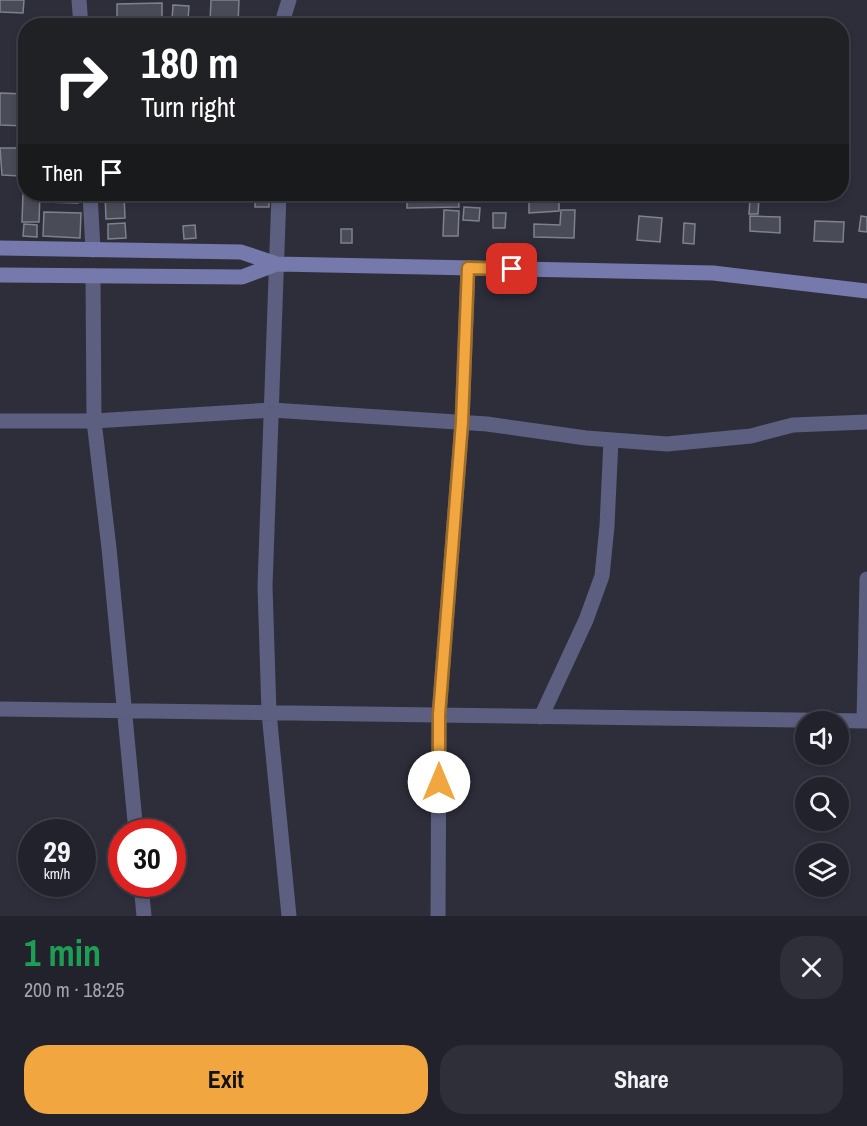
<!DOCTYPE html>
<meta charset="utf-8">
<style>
:root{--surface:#22222c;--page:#2e2f38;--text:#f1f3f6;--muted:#a2a4a9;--line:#3f3f48;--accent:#f1a63f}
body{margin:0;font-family:"Archivo Narrow",sans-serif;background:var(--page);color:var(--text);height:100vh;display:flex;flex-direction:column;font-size:22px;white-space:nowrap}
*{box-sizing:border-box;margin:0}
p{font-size:20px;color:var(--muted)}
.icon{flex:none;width:33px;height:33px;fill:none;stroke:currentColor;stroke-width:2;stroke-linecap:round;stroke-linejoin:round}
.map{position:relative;height:916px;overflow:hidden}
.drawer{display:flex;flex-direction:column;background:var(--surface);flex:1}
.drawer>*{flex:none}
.guide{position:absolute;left:18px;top:18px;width:831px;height:183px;border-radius:24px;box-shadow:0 3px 9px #0003,0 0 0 2px var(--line);background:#202124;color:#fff;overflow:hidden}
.controls{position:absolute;left:795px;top:711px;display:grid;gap:12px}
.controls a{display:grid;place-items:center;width:54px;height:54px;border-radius:50%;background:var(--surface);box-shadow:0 3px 9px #0003,0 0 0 2px var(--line);font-size:30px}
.speed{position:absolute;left:18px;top:819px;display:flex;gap:12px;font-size:30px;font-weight:700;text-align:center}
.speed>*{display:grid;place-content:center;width:78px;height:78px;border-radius:50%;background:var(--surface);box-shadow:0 3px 9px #0003,0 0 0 2px var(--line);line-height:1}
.speed small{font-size:15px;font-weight:400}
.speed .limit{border:9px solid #d22;background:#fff;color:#111}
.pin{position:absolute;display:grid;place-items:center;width:51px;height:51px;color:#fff;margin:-26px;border-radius:12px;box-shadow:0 3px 9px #0006}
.me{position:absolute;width:66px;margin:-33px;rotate:0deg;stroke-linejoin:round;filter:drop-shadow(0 0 4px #0008)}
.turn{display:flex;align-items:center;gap:21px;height:126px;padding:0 24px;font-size:27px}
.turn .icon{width:78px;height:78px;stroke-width:2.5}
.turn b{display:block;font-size:42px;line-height:51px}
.then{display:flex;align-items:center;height:57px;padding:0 24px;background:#0003;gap:12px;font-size:22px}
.round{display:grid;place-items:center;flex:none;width:63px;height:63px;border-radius:24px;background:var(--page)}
.head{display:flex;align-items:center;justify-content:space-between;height:102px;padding:0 24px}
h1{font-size:36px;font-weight:800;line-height:45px;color:#1e9e55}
.primary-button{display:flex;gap:12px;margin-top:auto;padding:12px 24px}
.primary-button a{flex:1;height:69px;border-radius:24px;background:var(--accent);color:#111;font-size:24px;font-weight:800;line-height:69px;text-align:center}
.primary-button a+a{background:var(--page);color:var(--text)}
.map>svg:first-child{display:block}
</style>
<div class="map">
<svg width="867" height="916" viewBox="0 0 867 916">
<rect width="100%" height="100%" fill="#2d2e3a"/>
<path fill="#494b57" stroke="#7f818e" stroke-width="1.5" d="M0,0h24l-1,13 -23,-1z
M211,0h28l-1,24 -28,-2z
M162,3v17l-45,2v-18z
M173,5l16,1 -1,14 -16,-1z
M390,19l36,7h-38z
M0,93l26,1 -1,32 -25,-1z
M0,148h21l-1,28 -18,-1z
M23,150h3v41h-4z
M23,193l17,1 -1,28h-17z
M44,194h34v9l-34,-1z
M105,194h19l1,24 -19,1z
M407,194h51l1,13 -52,1z
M529,194h30v17l-30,2z
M695,194h29v6h-29z
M255,195h14v12h-14z
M750,199h9l-1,15h-9z
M464,207l16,1 -1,13 -16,-1z
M444,210l15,1 -1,25h-15z
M561,210h14l-1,28 -40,-1v-13l26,1z
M44,212l37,1 -1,25 -37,-2z
M493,213h13l-1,15h-12z
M639,216l23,2 -2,24 -23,-2z
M750,216l30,1v16l-30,-2z
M861,216l6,1v15l-8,-1z
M815,221l29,1 -1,20 -29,-1z
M125,223l1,15 -18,1v-15z
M684,223l11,1 -1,20 -11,-1z
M24,224l13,1v12l-14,-1z
M195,225l1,13 -12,1 -1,-13z
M341,229h11v14h-11z"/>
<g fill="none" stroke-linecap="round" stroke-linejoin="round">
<path stroke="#5c5f7f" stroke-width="15" d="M79,0l2,26
M284,26v-10l5,-16
M90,194l3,56
M279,194l-14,392 4,127 20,203
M93,276l1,145 15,127 27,284
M0,421h94l178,-11 215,14 99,14 81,6 84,-8 42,-11 74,-3
M0,709l867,12
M541,717l45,-97 16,-44 5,-50 4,-86
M864,721l3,-142
M141,884l3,32
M438,916l1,-201 23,-293 6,-154"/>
<path stroke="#7579ac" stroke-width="15" d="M0,248l241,4 36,12 436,9 154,18
M0,275l242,2 35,-13"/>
</g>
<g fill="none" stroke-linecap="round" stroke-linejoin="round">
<defs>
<path id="route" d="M439,782v-67l23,-293 6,-154 44,1"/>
</defs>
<use href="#route" stroke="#9d6c29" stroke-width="15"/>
<use href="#route" stroke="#f1a63f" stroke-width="10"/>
</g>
</svg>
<div class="controls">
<a><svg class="icon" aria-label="sound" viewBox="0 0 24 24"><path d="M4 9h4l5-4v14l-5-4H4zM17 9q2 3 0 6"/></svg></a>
<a><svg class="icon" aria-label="search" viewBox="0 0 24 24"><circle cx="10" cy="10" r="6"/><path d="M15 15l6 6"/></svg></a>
<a><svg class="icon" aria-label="layers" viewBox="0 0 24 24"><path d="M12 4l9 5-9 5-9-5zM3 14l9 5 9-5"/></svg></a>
</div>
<div class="speed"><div>29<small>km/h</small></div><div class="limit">30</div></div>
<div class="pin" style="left:512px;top:269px;background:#d93025"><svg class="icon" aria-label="arrive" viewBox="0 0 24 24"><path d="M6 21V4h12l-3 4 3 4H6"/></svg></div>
<svg class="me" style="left:439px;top:782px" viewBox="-20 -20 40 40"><circle r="19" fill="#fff"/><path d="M0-13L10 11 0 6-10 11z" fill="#f1a63f"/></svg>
<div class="guide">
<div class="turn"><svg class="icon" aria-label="right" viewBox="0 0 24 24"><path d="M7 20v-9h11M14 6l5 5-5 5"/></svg><div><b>180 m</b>Turn right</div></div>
<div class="then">Then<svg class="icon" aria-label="arrive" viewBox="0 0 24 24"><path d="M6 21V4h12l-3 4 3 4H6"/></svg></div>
</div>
</div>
<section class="drawer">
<div class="head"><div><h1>1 min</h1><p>200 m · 18:25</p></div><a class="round"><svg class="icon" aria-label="close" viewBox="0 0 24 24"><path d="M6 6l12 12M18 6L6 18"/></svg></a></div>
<div class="primary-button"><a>Exit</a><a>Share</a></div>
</section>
